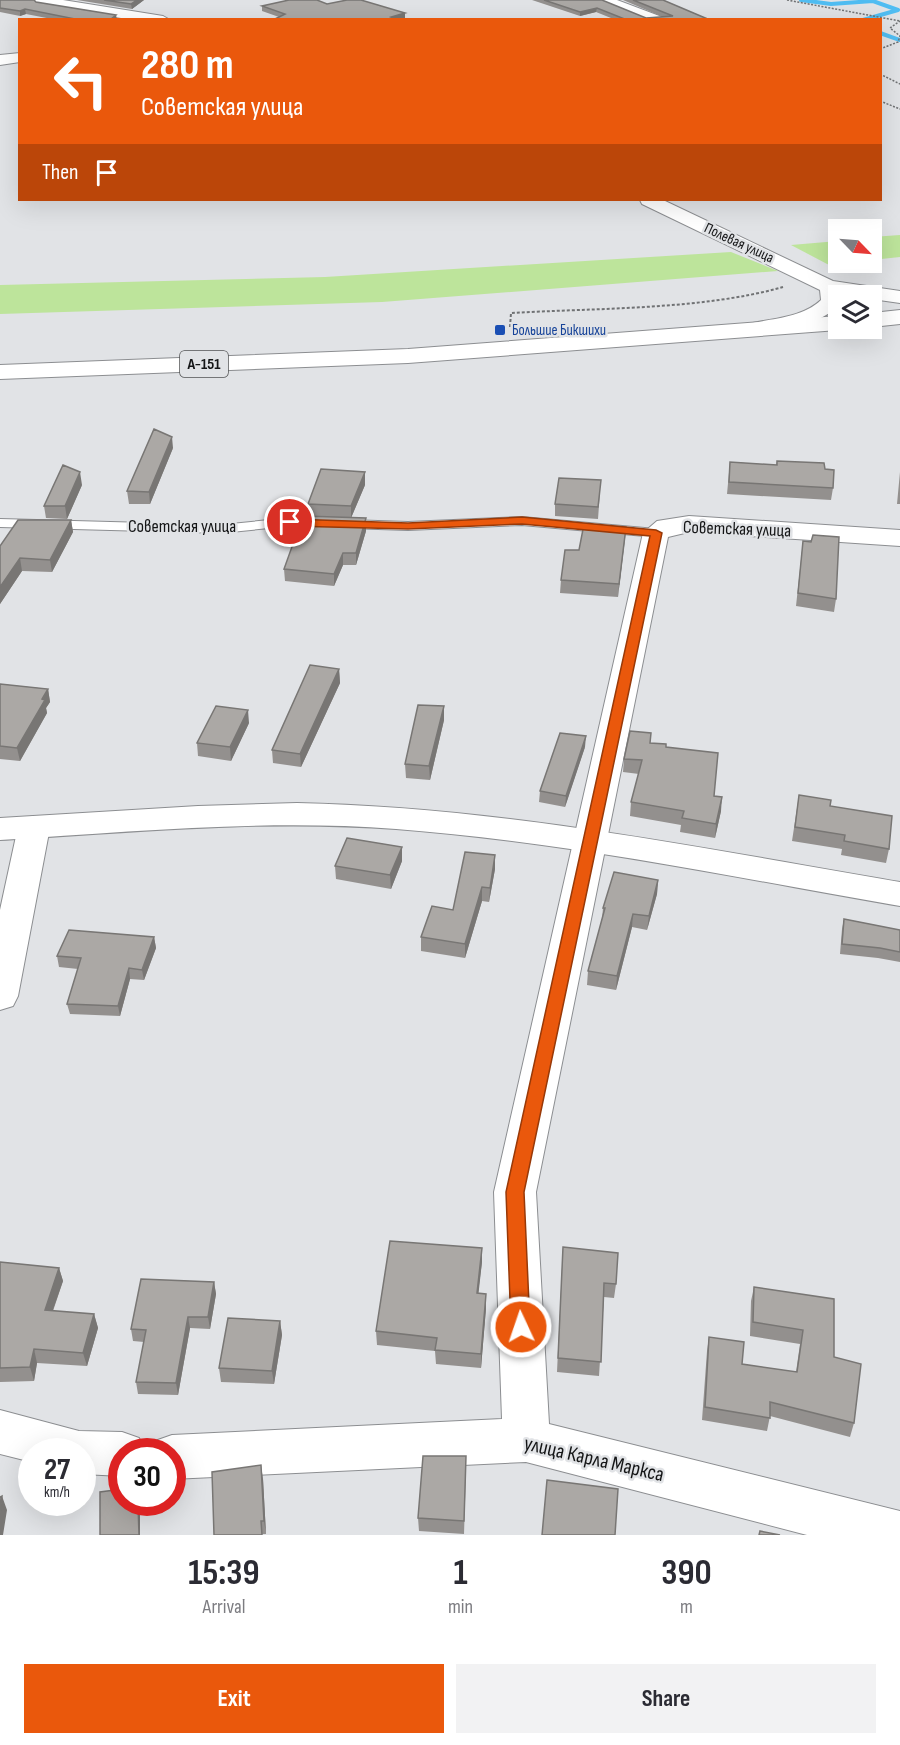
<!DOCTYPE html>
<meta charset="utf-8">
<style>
:root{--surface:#fff;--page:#f2f2f3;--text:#2b2b33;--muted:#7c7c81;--accent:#ea580c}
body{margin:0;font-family:"Sofia Sans Condensed",sans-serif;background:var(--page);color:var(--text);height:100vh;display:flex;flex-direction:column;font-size:22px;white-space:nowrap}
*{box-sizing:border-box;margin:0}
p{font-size:20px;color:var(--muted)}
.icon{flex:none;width:33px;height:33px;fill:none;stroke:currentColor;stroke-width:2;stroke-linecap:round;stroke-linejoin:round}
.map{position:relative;height:1535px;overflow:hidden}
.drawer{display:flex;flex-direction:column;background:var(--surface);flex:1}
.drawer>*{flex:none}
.banner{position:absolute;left:18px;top:18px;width:864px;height:183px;border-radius:0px;box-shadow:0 6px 24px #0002;background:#ea580c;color:#fff;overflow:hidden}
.needle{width:39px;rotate:115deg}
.fabs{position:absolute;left:828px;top:219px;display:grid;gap:12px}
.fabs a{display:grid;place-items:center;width:54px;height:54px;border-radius:0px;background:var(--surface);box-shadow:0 6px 24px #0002;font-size:30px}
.speed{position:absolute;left:18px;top:1438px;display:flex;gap:12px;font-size:30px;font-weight:700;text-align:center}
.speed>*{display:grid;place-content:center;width:78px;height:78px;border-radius:50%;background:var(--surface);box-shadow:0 6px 24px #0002;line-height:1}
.speed small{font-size:15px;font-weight:400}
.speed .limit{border:9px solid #d22;background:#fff;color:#111}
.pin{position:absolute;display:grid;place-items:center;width:51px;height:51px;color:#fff;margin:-26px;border:3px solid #fff;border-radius:50%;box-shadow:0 2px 6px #0007}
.me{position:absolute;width:66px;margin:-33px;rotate:357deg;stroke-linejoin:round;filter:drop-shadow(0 0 4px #0008)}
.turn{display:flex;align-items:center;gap:21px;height:126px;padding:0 24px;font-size:27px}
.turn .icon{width:78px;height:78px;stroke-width:2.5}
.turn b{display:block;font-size:42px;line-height:51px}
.then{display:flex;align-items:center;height:57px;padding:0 24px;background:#0003;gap:12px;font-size:22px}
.eta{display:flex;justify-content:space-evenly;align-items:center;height:102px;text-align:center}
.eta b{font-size:36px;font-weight:700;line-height:42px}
.primary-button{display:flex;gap:12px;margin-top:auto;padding:12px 24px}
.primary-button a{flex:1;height:69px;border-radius:0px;background:var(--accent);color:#fff;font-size:24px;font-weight:700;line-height:69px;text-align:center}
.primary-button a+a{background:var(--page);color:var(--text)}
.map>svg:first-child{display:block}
</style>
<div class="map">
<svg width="900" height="1535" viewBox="0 0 900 1535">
<rect width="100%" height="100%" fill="#e1e3e6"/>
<path fill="#bde49b" d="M900,235v22l-28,3v-23z
M838,241v21l11,1 -20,2 -38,-20z
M731,252l47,19 -396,31 -382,12v-29l325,-8z"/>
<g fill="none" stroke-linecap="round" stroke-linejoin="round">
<path stroke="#50bdf2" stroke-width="4" d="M801,0l30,4 42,-3 25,9 -35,10
M880,33l20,7"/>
<defs>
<path id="service" d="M522,517l134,12 6,4 -6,4 -134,-12 -114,5 -60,-2 -6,-4 6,-4 60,2z
M289,518l32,1 6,4 -6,4 -32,-1 -68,7 -221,-6v-8l221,6z"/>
<path id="minor" d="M30,0h33l100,16 7,4h-37l-96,-16z
M596,0h21l53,20h-23z
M20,53v9l-20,3v-10z
M640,200h23l170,81 67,10v12l-28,-4v-3h-34v10c-15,16 -64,32 -85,27l-3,-5 3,-5c23,-5 50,-6 68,-23l-1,-10 -178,-86z
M689,516l211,14v16l-211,-14 -21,5 -132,655 13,232 351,87v24h-93l-281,-73 -354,17v-27h-22l5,-11 17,-6 330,-16 -8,-227 149,-659 14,-12z
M34,816l12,3 4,8 -32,169 -5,10 -13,4v-100l18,-83 4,-8z
M0,1410l79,21 43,1 17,6 6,14h-23v24l-40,-2v-22h-50v10l-32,-8z"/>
<path id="tertiary" d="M297,803c203,4 403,45 603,79v24c-167,-29 -335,-64 -504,-77 -132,-10 -264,3 -396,11v-22l198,-12z"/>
<path id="trunk" d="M900,310v14l-28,3v-14z
M838,316v12h5l-5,2 -430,33 -408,16v-14l408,-16z"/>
</defs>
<use href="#service" stroke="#8c8e91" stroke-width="2"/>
<use href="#minor" stroke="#8c8e91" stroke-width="2"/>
<use href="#tertiary" stroke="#8c8e91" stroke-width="2"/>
<use href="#trunk" stroke="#8c8e91" stroke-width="2"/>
<path stroke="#707274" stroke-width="1.5" stroke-dasharray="2 1.5" stroke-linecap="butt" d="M787,0l113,21
M880,49l18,-7 2,-6 -10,-8 10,-7
M880,74l20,10
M880,101l20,8"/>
<path stroke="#707274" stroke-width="2" stroke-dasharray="3 2" stroke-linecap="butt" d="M510,327l1,-14c85,-5 191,-3 272,-26"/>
<use href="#service" fill="#fff" fill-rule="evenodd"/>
<use href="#minor" fill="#fff" fill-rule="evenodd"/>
<use href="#tertiary" fill="#fff" fill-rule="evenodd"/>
<use href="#trunk" fill="#fff" fill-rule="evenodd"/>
</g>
<path fill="#93908e" d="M0,0l36,2 81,18h-60l-31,-6 -6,2 -20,-4z
M77,0h67l-12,9z
M532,0h70l44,18 17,-1 -40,-17h40l47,20h-94l-20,-8 -16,4z
M327,4l78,9v5l-126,-1 -17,-6v-5z
M173,448l-23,56h-21l-2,-13z
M777,461l48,8 8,19 -2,12 -104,-6 3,-32 46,3z
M900,472v32h-3z
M82,485l-15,34 -21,-1 -2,-12z
M365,485l-14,33 -42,-2 -1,-12z
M600,492l-2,27 -43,-3v-12z
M71,520l2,12 -21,40 -30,-1 -22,33v-58z
M626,527l-8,70 -58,-4 1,-13 18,-30z
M366,531l-10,34h-13l-9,21 -49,-5 -1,-12z
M803,541l33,58 -2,13 -38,-6z
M339,669l1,14 -39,84 -28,-4 -1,-13z
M0,684l48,5 2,13 -4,6 1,5 -27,48 -20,-2z
M444,706v14l-14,60 -24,-2 -1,-14z
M249,723l-18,38 -33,-5 -1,-13z
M651,743l15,4 48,49 7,15 -6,27 -35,-6 1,-7 -51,-9 1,-14 8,-28 -16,-2 1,-13z
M585,747l-20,60 -26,-5 1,-11z
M799,795l31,11 59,43 -3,14 -45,-8 1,-6 -50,-8z
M495,855v14l-6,33 -7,-1 -17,57 -44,-7v-14l32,-27z
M402,861l-11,28 -55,-10 -1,-13z
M658,880l-1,14 -10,36 -15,-3 -16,63 -29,-5 1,-14 14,-52 1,-11z
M844,919l56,11v32l-22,-4 -38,-4 2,-25z
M154,937l2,11 -12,32 -14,-1 -10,37 -50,-2 -3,-10 11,-35 -19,-2 -2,-11z
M563,1247l53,37 -2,14 -10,-1 -5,79 -42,-4z
M0,1262l59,6 4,13 -10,30 41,3 4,14 -11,38 -50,-3 -3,18 -34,1z
M482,1262l-4,31 8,15 -5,60 -45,-4 -1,-13 -58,-6 -1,-14z
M214,1282l2,12 -6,35 -20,-1 -12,67 -40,-1 -2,-12 8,-40 -11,-1 -2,-12z
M754,1287l80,70 20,66 -4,14 -80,-21 -3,15 -65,-11 5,-69 2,-14 33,27 54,8 4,-28 -50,-8 1,-35z
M280,1321l2,14 -8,49 -53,-2 -2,-14z
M466,1470l-2,64 -45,-3 -1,-13z
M263,1479l3,55 -52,1z"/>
<path fill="#787674" d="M137,0h7l-12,9 -1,-5z
M597,8l-1,4 -16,4v-4z
M25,9l1,5 -6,2v-5z
M405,13v5l-4,2h-10v-3z
M116,15l1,5h-9z
M172,437l1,11 -23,56 -1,-12z
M80,472l2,13 -15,34 -2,-13z
M365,472v13l-14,33v-12z
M366,518v13l-10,34v-12z
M71,520l2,12 -21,40 -2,-12z
M626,527l-1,12 -7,58 1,-13z
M343,553v12l-9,21v-12z
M20,558l2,13 -22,33v-17z
M339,669l1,14 -39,84 -1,-13z
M48,689l2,13 -4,6 1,5 -27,48 -3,-13z
M444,706v14l-14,60 -1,-14z
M248,710l1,13 -18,38 -1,-14z
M586,736l-1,11 -20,60 1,-11z
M722,797l-1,14 -6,27 1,-14z
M402,847v14l-11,28 -1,-14z
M495,855v14l-6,33 1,-14z
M658,880l-1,14 -10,36 2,-14z
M482,887v14l-17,57v-14z
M633,914l-1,13 -16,63 1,-14z
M154,937l2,11 -12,32 -2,-10z
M129,968l1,11 -10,37 -2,-10z
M482,1248v14l-5,45v-14z
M59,1268l4,13 -15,43 -3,-14z
M214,1282l2,12 -6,35 -2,-12z
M486,1294v14l-5,60v-14z
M94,1314l4,14 -11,38 -4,-13z
M188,1317l2,11 -12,67 -2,-12z
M280,1321l2,14 -8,49 -2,-13z
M34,1349l3,14 -3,18 -4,-14z
M261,1465l2,14 3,55 -2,-13z
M2,1496l5,14 -4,25h-3v-22z
M138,1503h2v32h-1z"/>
<path fill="#aba8a5" stroke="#787674" stroke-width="1.5" d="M0,0h34l2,2 80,13 -5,4 -3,1h-28l-55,-11 -5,2 -20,-3z
M104,0h33l-6,4z
M289,0h28l10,4 20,-4h14l44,13 -14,4 8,3h-126l12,-6 -23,-8z
M544,0h58l44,18 27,-2 -40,-16h30l47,20h-83l-30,-12 -17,4z
M154,429l18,8 -23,55 -22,-1z
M777,461l47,2 1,6 9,1 -1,18 -104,-6 1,-20 47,3z
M63,465l17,7 -15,34h-21z
M321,469l44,3 -14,34 -43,-2z
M559,478l42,2 -3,27 -43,-3z
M303,516l63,2 -10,35h-13l-9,21 -50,-5z
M18,520h53l-21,40 -30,-2 -20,29v-41z
M584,524l42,3 -7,57 -58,-4 4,-30h14z
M813,535l26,2 -3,62 -38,-6 5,-52 8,1z
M310,665l29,4 -39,85 -28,-4z
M0,684l48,5 -6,10 3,1 -28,48 -17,-2z
M418,705l26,1 -15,60 -24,-2z
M216,706l32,4 -18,37 -33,-4z
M630,731l21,2 -1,10 16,1v3l52,6 -4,43 8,1 -6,27 -34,-6 2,-7 -53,-9 11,-42 -18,-1z
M560,733l26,3 -20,60 -26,-5z
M799,795l32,5 -1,6 62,10 -3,33 -45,-8 1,-6 -50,-8z
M347,838l55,9 -12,28 -55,-9z
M465,852l30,3 -5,33 -8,-1 -17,57 -44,-7 11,-31 21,4z
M614,872l44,8 -9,36 -16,-2 -16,62 -29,-5 17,-63h-2z
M844,919l56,11v22l-20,-4 -38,-4z
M69,930l85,7 -12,33 -13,-2 -11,38 -51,-2 14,-46 -24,-2z
M390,1241l92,7 -5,45 9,1 -5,60 -46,-4 2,-12 -61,-7z
M563,1247l55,6 -2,31 -12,-1 -3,79 -43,-4z
M0,1262l59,6 -14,42 49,4 -11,39 -49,-4 -4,18 -30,1z
M141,1279l73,3 -6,35h-20l-12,66 -40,-1 10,-52 -15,-1z
M754,1287l80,12v58l27,7 -7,59 -84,-21v16l-65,-11 4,-70 35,5 -2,22 55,8 6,-42 -50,-8z
M228,1318l52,3 -8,50 -53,-3z
M423,1456h43l-2,65 -46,-3z
M261,1465l3,56h-3l1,14h-48l-2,-63z
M547,1480l71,9 -3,46h-73z
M122,1489v14h16l1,32h-39v-43z
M2,1496l-2,17v-16z
M760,1531l20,4h-21z"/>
<path fill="#ea580c" stroke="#983908" stroke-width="1.5" d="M522,517l134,13 6,3 -138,659 6,135 -2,6 -7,3 -7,-3 -3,-6 -5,-135 144,-656 -128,-12 -114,5 -118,-3 -6,-4 6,-3 118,4z"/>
<rect fill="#1a4fb4" stroke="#e1e3e6" stroke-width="2" x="494" y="324" width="12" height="12" rx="3"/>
<g text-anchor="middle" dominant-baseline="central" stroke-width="5" stroke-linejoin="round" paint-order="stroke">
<g font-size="15" fill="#141516" stroke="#e1e3e6">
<text transform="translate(739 243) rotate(25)">Полевая улица</text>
</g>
<g font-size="15" fill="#164399" stroke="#e1e3e6" text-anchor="start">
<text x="512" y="330">Большие Бикшихи</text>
</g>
<rect fill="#e1e3e6" stroke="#525354" stroke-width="1.5" x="180" y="351" width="48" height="26" rx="4.5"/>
<g font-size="16" font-weight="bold" fill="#141516">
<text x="204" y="364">А-151</text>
</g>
<g font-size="18" fill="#141516" stroke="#e1e3e6">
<text x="182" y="526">Советская улица</text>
<text transform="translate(737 529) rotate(2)">Советская улица</text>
</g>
<g font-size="21" fill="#141516" stroke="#e1e3e6">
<text transform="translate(594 1459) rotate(13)">улица Карла Маркса</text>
</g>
</g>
</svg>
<div class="fabs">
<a><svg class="needle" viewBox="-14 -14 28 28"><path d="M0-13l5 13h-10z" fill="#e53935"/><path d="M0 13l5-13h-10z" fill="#7c7c81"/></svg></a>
<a><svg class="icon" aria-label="layers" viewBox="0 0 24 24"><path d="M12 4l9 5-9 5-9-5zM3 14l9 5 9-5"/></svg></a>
</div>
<div class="speed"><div>27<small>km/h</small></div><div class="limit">30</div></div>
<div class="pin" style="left:290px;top:522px;background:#d93025"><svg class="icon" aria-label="arrive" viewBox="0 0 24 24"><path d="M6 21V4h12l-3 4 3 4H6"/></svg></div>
<svg class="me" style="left:521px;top:1327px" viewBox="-20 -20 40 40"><circle r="17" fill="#ea580c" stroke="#fff" stroke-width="3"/><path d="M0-11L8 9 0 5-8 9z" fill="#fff"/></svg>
<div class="banner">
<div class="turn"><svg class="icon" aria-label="left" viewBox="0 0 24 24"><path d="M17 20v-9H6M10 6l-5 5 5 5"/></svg><div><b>280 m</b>Советская улица</div></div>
<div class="then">Then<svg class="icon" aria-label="arrive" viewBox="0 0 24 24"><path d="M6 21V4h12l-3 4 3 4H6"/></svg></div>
</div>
</div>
<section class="drawer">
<div class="eta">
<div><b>15:39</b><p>Arrival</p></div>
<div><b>1</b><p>min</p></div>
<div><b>390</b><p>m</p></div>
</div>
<div class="primary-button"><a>Exit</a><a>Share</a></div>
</section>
